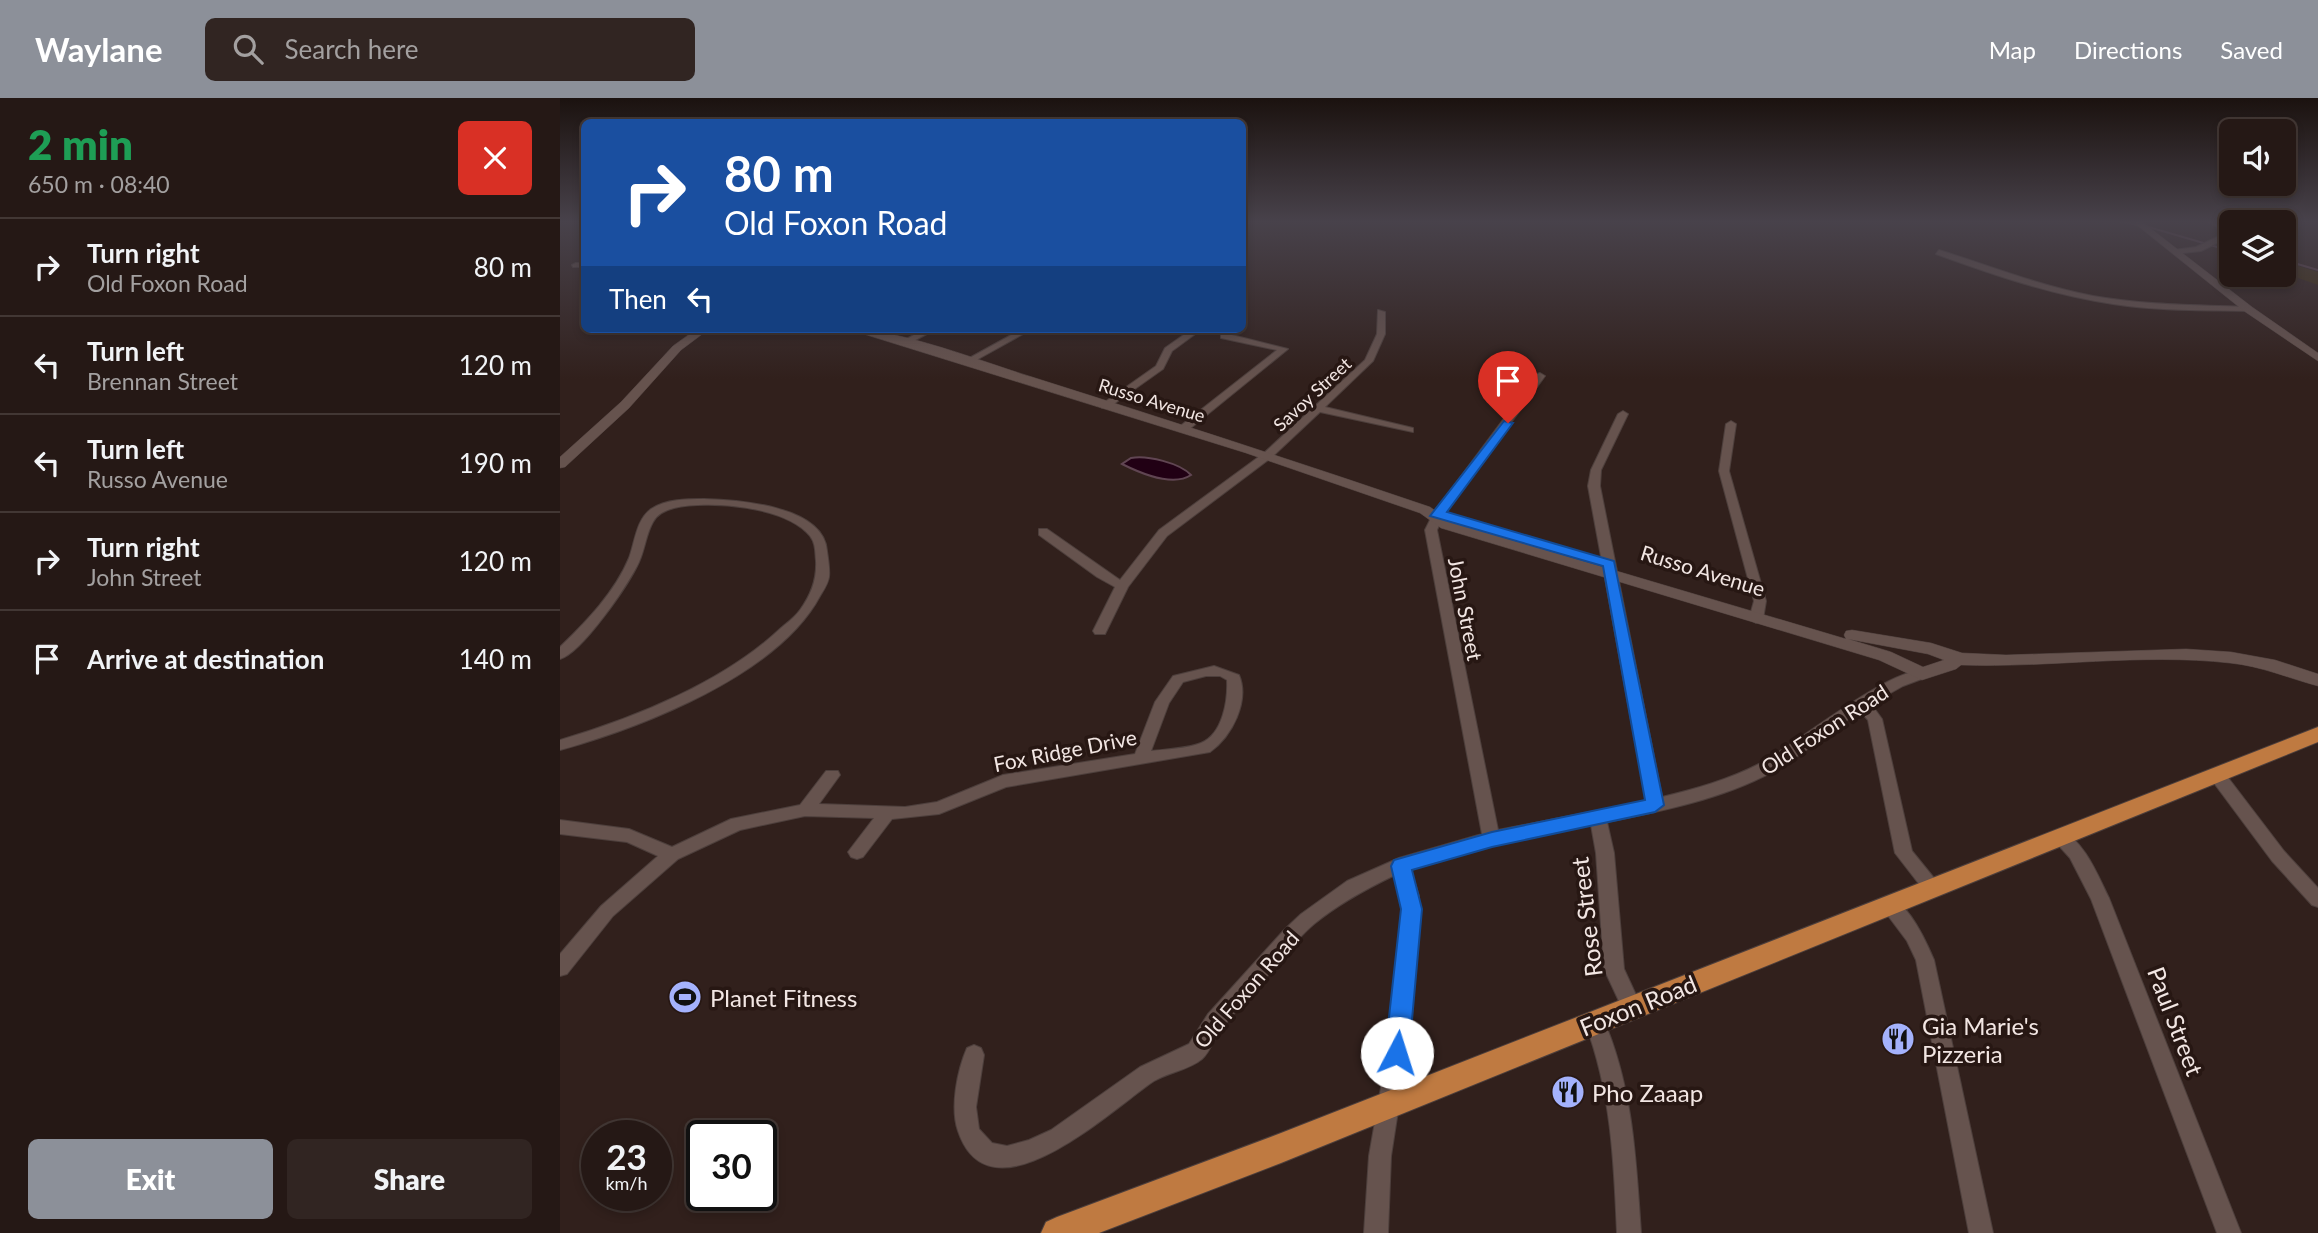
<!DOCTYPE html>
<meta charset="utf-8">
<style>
:root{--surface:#251815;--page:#312522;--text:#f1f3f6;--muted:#a3a0a0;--line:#423734;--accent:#8c9099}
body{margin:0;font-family:Lato,sans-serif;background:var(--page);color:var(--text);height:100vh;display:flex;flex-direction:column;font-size:26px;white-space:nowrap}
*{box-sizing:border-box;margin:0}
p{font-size:23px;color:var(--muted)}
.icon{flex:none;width:38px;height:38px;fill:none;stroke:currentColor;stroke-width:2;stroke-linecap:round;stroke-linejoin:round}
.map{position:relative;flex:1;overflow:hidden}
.panel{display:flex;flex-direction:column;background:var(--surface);width:560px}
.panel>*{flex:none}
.banner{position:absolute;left:21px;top:21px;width:665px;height:214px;border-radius:10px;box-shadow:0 4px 10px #0003,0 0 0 2px var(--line);background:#1a4fa0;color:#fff;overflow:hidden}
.controls{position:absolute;left:1659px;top:21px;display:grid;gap:14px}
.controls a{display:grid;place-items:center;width:77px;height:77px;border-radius:10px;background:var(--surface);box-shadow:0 4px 10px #0003,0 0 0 2px var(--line);font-size:35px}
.speed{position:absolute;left:21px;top:1022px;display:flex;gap:14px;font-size:35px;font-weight:700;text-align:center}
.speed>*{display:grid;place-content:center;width:91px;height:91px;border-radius:50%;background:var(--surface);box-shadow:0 4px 10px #0003,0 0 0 2px var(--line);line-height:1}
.speed small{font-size:18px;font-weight:400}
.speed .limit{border:4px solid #111;border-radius:10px;background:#fff;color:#111}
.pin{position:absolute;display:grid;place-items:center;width:60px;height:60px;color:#fff;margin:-72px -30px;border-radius:50% 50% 50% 0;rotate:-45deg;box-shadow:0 0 7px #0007}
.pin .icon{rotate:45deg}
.me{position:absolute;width:77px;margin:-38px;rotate:5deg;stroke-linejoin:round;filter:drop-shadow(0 0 5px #0008)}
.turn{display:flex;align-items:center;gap:24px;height:147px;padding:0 28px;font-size:32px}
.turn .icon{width:91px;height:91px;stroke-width:2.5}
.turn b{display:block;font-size:49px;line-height:60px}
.then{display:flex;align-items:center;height:66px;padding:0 28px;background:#0003;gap:14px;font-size:26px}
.round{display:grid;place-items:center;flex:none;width:74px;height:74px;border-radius:10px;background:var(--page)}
.summary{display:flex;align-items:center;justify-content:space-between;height:119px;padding:0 28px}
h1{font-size:42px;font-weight:800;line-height:52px;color:#1e9e55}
.button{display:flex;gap:14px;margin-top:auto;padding:14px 28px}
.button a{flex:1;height:80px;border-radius:10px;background:var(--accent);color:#fff;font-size:28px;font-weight:800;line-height:80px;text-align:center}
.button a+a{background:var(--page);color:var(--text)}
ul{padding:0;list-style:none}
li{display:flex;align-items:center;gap:21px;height:98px;padding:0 28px;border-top:2px solid var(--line)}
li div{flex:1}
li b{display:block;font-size:26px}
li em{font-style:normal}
header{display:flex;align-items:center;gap:42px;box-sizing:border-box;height:98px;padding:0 35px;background:var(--accent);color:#fff}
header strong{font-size:33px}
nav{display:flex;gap:38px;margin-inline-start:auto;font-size:24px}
.search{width:490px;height:63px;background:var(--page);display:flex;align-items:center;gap:18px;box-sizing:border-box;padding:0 24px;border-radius:10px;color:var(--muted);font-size:26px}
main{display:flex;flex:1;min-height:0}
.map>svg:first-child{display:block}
</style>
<header>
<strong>Waylane</strong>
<div class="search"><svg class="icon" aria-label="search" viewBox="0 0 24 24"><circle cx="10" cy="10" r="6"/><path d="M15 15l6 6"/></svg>Search here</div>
<nav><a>Map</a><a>Directions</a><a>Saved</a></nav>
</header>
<main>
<section class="panel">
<div class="summary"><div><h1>2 min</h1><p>650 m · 08:40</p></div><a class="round" style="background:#d93025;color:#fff"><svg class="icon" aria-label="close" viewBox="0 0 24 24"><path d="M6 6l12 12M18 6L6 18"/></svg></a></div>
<ul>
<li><svg class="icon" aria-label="right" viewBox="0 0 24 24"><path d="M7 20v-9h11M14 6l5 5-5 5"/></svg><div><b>Turn right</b><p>Old Foxon Road</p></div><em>80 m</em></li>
<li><svg class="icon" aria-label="left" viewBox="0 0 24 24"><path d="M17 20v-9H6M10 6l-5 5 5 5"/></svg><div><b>Turn left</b><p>Brennan Street</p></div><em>120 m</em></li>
<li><svg class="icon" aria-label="left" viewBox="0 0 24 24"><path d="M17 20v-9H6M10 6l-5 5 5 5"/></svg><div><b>Turn left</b><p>Russo Avenue</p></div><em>190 m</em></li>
<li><svg class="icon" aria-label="right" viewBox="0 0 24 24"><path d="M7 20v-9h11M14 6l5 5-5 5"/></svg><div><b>Turn right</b><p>John Street</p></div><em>120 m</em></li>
<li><svg class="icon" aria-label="arrive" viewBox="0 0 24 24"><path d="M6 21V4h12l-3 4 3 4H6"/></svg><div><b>Arrive at destination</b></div><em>140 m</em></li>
</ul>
<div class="button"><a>Exit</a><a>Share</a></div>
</section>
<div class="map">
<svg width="1758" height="1135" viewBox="0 0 1758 1135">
<rect width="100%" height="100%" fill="#31201c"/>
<path fill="#3d2c0c" d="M1724,164l34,10v13l-34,-12z"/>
<path fill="#210014" stroke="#604552" stroke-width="2" d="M571,360c16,-3 49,5 60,17 -18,12 -51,-2 -69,-11z"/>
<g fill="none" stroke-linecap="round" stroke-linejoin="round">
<path stroke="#604552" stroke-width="2" d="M1559,123l19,4
M1585,128l86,25
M1724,162l34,10"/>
<defs>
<path id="minor" d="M1646,123h8l17,8v7l-30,15 -27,3v-4l22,-3 32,-15z
M1379,152c51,16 101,36 154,46 51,9 103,9 155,11l4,2 -4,2c-45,-1 -90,0 -135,-7 -61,-9 -119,-29 -177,-50z
M16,165h8v4h-11l-1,-2z
M818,212l7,2v22l-12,27 -48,46 88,21v4l-93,-20 -48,45 -105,79 -39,51 -23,47h-10l-2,-3 22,-44 -18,-10 -58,-42v-6h8l73,51 39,-50 105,-77 101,-93 12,-26z
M365,231h11l-28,15 -7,-2z
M462,231h10l-61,34 -7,-2z
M632,231h10l-30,22 -9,18 -55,39h-6v-4l54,-38 9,-18z
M664,235l64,16 -101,82h-8v-4l98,-77 -56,-12v-4z
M980,275l5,3 -102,140 -6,14 61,300 148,-29 -58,-315 3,-16 27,-56 5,-3 5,3 -27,56 -1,16 62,311c33,-8 66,-17 97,-33 34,-17 135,-101 168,-93l2,3 -2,3 -24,9 -32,18 11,15 30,132 26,32 3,5 -3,5 -6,2 -6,-2 -31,-40 -27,-133 -8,-9c-29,20 -57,44 -88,61 -50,27 -110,39 -165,50l7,31 10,116 18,39 -3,6 -7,3 -7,-3 -21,-45 -8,-116 -5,-28 -131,27 -50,16 9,28v40l-13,123 -15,97 -3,77h-24l5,-77 17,-97 15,-123v-40l-6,-21c-29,14 -57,29 -81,49 -19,16 -34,37 -50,56 -14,16 -29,31 -42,48 -8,9 -11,23 -20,31 -13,11 -33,13 -48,22 -42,28 -164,145 -196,50 -8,-23 -1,-60 9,-83l7,-3 7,3 3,7 -8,52 3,22 13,14 15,3 22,-6 22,-10 89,-63 49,-23 19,-30 77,-85 16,-15 46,-33 52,-23 83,-24 -57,-304 8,-16 104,-140z
M1171,323l5,3 -7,47 37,130 -3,18 -7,4 -7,-4 5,-18 -35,-130 7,-47z
M144,401c32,1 120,6 123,52 1,8 3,18 2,26 -1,7 -6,14 -9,19 -42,79 -178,131 -260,154v-10c75,-22 164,-58 221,-112 6,-5 14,-11 19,-18 11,-15 17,-30 16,-49 -1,-9 0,-17 -6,-25 -24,-30 -101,-36 -136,-28 -8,2 -17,6 -21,14 -7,12 -8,27 -14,40 -10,22 -57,91 -79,97v-12c26,-25 55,-55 69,-89 6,-16 7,-38 22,-49 15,-10 36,-10 53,-10z
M654,568l25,9c11,26 -7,61 -29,77l-204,35 -67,27 -47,5 -29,38 -6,2 -6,-2 -3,-5 26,-34 -69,-2 -65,14 -62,29 -65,57 -46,58 -7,2v-22l41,-48 57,-50 -31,-14 -67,-8v-14l69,9 43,18 59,-28 69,-14 26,-34h12l2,4 -21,29 86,3 32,-5 66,-27 132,-21 20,-52 18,-26zM646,578h14l7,4c1,20 -4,54 -26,63 -15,6 -35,6 -50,8l18,-48 14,-21z
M1657,671l6,2 61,80 34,37v19l-6,-2 -40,-44 -61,-82 -2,-4 2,-4z
M1499,732c25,9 39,46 50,68l132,335h-24l-126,-334 -21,-41 -19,-21 2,-5z
M1329,799c20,7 37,44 45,63l59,273h-24l-53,-273 -9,-19 -27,-36 3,-5z
M1035,916l7,2c31,70 34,143 39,217h-24c-3,-72 -6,-142 -32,-210l3,-7z"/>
<path id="tertiary" d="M1572,123h9l111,86 66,46v8l-74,-50z
M137,231h12l-28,21 -52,58 -64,59 -5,1v-11l61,-55 52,-56z
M288,231c52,0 132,32 184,48 133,42 266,85 398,130l21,15 395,117 -2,-4 2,-4 6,-1 79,13 31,10 44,2 180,-6 45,3 44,8 43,14v12c-30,-8 -57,-20 -88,-23 -89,-10 -180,5 -269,2l-5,4 -34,11 -43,-20 -438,-132 -21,-15 -174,-60zM1288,541l80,15 16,6 -21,7 -32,-15z"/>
<path id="primary" d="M1758,629v15l-1037,421 -182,70h-58l5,-11 11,-5 224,-84z"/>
</defs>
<use href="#minor" stroke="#4d3f3c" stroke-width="2"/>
<use href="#tertiary" stroke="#4d3f3c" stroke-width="1"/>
<use href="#primary" stroke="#4d3f3c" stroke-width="2"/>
<use href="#minor" fill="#66534e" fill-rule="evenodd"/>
<use href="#tertiary" fill="#66534e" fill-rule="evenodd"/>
<use href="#primary" fill="#bf7a41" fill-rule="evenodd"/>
</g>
<linearGradient id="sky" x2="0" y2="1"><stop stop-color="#1b120f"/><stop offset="0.44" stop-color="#48424b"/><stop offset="1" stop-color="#48424b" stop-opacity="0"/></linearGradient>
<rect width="1758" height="281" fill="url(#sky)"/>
<path fill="#1a73e8" stroke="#114b97" stroke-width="2" d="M944,323l9,2 -66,89 167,49 50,244 -9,7 -163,35 -80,23 10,39 -13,144 -4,7 -8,4 -8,-4 -4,-7 16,-144 -10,-43 3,-6 98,-28 153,-32 -42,-234 -173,-50z"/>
<defs>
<symbol id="stadium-disc" viewBox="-11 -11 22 22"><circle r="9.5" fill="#a4b2fc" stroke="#271713"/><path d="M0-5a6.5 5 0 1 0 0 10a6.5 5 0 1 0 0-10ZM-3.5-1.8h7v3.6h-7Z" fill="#111"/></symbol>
<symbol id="restaurant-disc" viewBox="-11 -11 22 22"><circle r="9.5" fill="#a4b2fc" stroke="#271713"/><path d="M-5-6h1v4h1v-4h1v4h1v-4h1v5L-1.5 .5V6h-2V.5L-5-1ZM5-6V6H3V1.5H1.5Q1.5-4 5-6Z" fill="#111"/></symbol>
</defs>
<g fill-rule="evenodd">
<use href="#stadium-disc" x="106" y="880" width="38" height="38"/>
<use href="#restaurant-disc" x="1319" y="922" width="38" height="38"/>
<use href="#restaurant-disc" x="989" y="975" width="38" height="38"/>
</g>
<g text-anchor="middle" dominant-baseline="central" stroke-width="7" stroke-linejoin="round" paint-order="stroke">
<g font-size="18" fill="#f2e6e3" stroke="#271713">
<text transform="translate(752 296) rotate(-43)">Savoy Street</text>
<text transform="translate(592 302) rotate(17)">Russo Avenue</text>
</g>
<g font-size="21" fill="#f2e6e3" stroke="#271713">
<text transform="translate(1143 472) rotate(17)">Russo Avenue</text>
<text transform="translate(906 511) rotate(79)">John Street</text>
<text transform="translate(1264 631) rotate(-33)">Old Foxon Road</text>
<text transform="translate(505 652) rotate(-11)">Fox Ridge Drive</text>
<text transform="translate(686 891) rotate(-49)">Old Foxon Road</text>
</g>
<g font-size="24" fill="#f2e6e3" stroke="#271713">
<text transform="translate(1026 819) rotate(-97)">Rose Street</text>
<text transform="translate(1078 907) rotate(-22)">Foxon Road</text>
<text transform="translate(1616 923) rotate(69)">Paul Street</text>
</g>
<g font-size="24" fill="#f2e6e3" stroke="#271713" text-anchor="start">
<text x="150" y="899">Planet Fitness</text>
<text x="1362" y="927">Gia Marie's<tspan x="1362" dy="28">Pizzeria</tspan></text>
<text x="1032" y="994">Pho Zaaap</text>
</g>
</g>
</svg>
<div class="controls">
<a><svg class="icon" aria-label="sound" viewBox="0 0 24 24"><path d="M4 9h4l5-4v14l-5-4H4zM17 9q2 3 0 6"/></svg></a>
<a><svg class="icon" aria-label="layers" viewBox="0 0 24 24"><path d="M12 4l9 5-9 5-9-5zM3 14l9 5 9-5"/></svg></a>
</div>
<div class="speed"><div>23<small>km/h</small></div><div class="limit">30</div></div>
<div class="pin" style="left:948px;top:325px;background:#d93025"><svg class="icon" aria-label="arrive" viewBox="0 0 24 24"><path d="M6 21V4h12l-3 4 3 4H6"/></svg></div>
<svg class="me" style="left:837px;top:955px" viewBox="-20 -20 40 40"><circle r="19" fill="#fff"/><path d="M0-13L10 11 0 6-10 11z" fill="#1a73e8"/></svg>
<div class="banner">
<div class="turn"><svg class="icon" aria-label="right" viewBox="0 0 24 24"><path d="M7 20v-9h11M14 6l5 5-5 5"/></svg><div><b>80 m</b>Old Foxon Road</div></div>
<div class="then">Then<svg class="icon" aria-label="left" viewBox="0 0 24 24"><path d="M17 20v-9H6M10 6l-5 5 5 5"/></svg></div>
</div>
</div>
</main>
